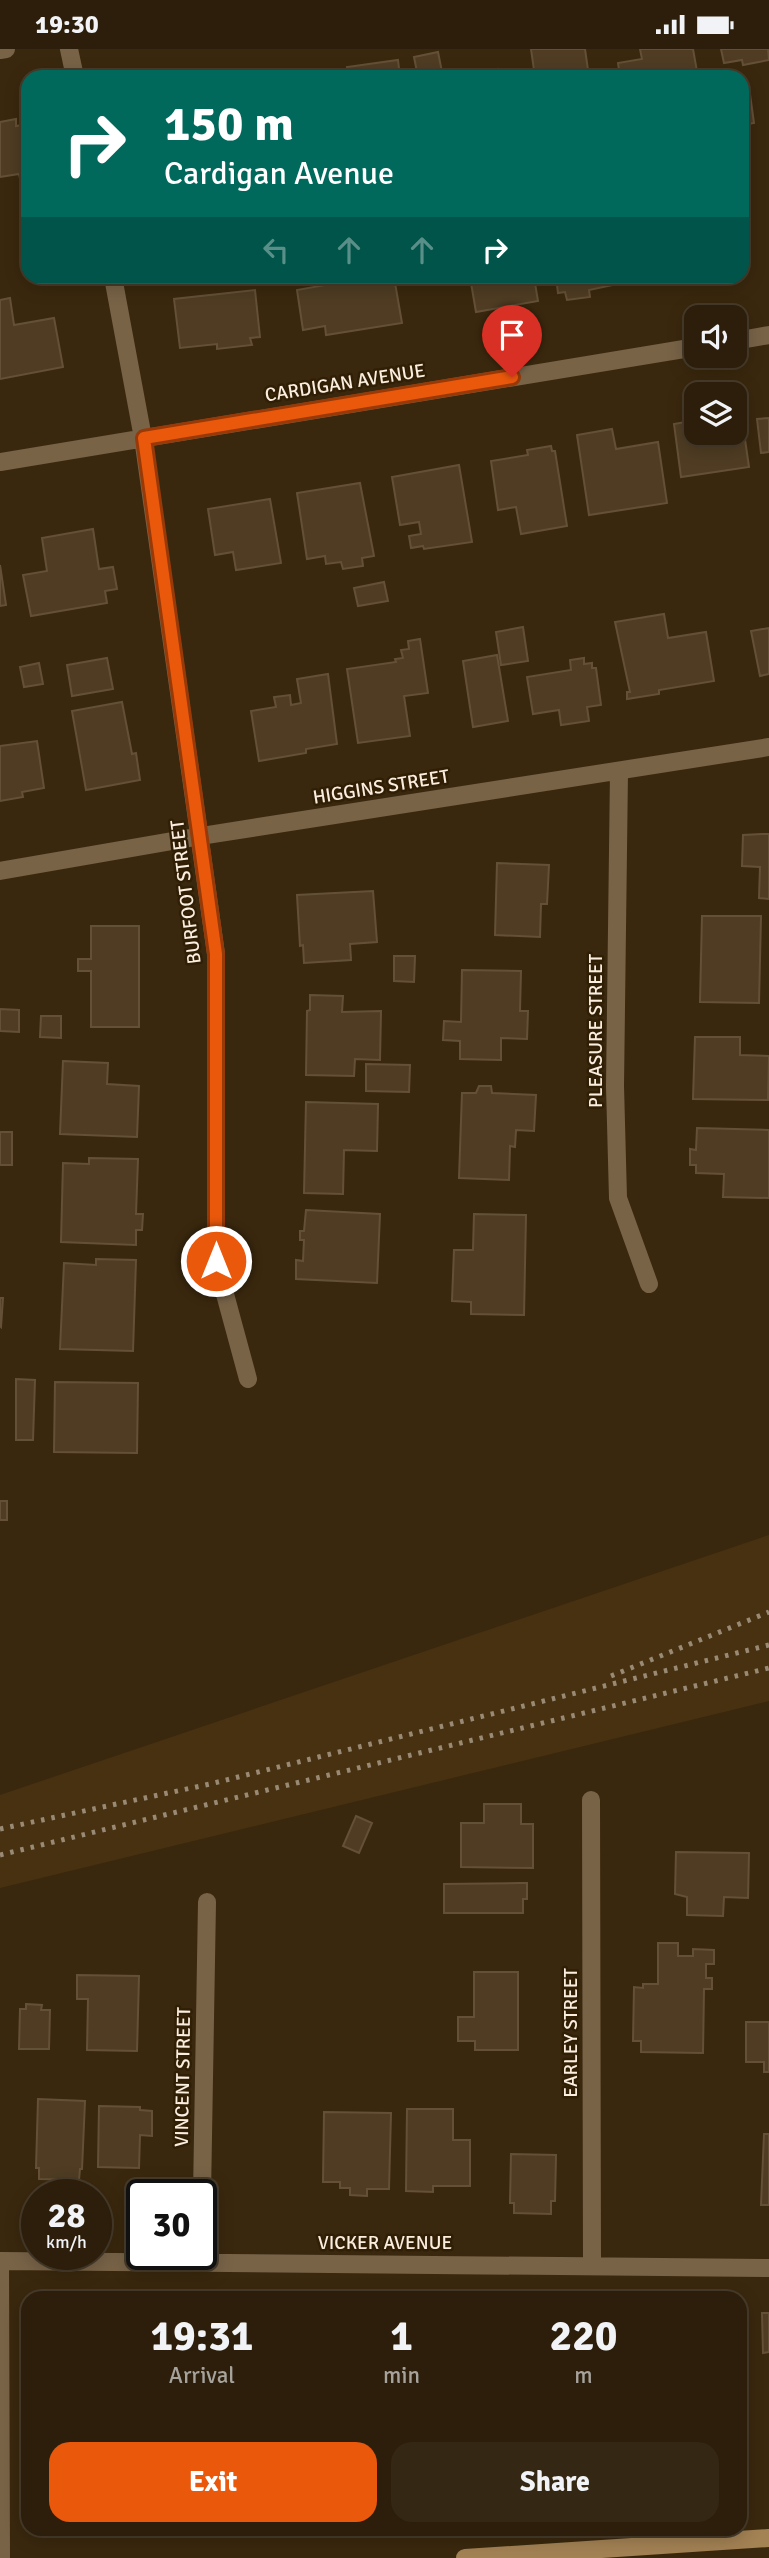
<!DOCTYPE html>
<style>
:root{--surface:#2c1e0a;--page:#342713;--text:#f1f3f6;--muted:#a6a29c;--line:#483c2b;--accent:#ea580c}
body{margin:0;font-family:Signika,sans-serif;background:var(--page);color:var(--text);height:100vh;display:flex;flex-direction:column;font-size:26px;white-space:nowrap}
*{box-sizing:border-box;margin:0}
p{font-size:23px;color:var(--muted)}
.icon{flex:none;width:38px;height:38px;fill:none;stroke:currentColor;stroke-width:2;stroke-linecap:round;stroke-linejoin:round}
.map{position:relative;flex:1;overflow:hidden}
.side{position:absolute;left:21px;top:2242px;width:726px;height:245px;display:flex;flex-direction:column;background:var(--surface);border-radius:21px;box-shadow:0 4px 18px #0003,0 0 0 2px var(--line)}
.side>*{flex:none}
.hud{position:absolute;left:21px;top:21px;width:728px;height:214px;border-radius:21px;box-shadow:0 4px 18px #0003,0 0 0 2px var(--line);background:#00695c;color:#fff;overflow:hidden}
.tools{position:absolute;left:684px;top:256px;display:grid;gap:14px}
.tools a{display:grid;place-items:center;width:63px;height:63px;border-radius:14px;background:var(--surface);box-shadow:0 4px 18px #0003,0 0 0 2px var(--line);font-size:35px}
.speed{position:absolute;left:21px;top:2130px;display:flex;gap:14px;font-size:35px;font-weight:700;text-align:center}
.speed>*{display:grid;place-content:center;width:91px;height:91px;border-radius:50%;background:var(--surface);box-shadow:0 4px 18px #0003,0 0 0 2px var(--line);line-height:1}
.speed small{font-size:18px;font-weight:400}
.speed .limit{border:4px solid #111;border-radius:10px;background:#fff;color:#111}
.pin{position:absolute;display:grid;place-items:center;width:60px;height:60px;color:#fff;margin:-72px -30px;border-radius:50% 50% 50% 0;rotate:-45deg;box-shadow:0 0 7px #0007}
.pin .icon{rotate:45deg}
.me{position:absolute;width:77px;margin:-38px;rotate:0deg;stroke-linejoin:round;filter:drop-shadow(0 0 5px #0008)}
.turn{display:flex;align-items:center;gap:24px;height:147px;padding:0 28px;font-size:32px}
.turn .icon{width:91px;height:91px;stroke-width:2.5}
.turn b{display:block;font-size:49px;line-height:60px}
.lanes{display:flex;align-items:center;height:66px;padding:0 28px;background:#0003;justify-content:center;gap:35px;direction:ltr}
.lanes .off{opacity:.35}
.eta{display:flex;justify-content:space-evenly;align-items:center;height:119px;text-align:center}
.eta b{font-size:42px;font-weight:800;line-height:49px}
.button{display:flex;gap:14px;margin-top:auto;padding:14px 28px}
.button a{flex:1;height:80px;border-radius:21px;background:var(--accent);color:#fff;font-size:28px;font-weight:800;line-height:80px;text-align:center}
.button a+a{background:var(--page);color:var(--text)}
.status{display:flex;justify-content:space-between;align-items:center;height:49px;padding:0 35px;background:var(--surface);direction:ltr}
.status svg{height:19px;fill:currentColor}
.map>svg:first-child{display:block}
</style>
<div class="status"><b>19:30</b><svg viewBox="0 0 49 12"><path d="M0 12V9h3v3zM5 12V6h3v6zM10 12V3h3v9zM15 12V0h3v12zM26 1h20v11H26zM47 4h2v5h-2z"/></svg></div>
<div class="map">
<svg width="769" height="2509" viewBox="0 0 769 2509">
<rect width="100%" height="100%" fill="#3a280e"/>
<path fill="#473110" d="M769,1486v166l-769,187v-93z"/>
<path fill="#4f3c23" stroke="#645036" stroke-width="2" d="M531,0h54l4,28h-54z
M640,0h53l5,28h-78l-2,-14 24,-4z
M721,0h47l1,11 -26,5 -1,-5 -18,3z
M438,3l5,25h-25l-4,-20z
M398,11l2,17h-51l-2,-10z
M498,20l1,8h-49z
M749,38l5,36 -12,2v-37z
M16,70v7l12,-2v58l-7,1 -2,-9 -19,3v-55z
M348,228h11l1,2 34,-2 8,46 -76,12 -1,-9 -22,4 -6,-40 51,-9z
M470,228h64l4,24 -62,11z
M556,228h70l1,5 -38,8 1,7 -23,3 -2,-8 -7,1z
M255,241l5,47 -10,1 2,7 -35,4v-5l-37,4 -6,-49z
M10,249l4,27 40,-7 9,49 -63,12v-79z
M740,356l9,62 -68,10 -7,-53 22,-4v12h39v-26z
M769,369v34l-8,1 -4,-34z
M612,380l4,20 42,-7 9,61 -78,12 -12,-80z
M551,397l1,5h3l12,75 -46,8 -5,-27 -18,3 -7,-49 37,-6 -1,-5z
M459,416l13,77 -48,7 -1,-3 -12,2 -2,-12 12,-2 -2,-12 -19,3 -8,-48z
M360,434l14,73 -12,2 1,8 -20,3 -2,-7 -15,2 -1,-8 -18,3 -10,-66z
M270,450l11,64 -45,7 -3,-18 -18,3 -7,-46z
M93,480l6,40 14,-2 4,22 -12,2 2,12 -76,13 -8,-41 24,-4 -5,-33z
M0,516l6,40 -6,1z
M384,533l4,19 -30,5 -4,-18z
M664,565l4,24 38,-6 8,49 -55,9v4l-32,5v-7h3l-15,-70z
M523,578l5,34 -27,4 -5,-33z
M769,579v46l-9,2 -9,-45z
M420,590l8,54 -24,3 6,40 -52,7 -11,-74 49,-7 -1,-3 8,-1 -2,-8 8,-1 -1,-8z
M497,606l11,66 -35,6 -10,-66z
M107,609l6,31 -41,7 -5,-31z
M584,609v6l8,-1v5h4l5,37 -14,2 2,14 -28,4 -2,-15 -26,4 -6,-37 44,-7 -1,-10z
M39,614l4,21 -19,3 -4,-20z
M328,625l9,70 -31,5v4l-47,8 -8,-50 25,-4 -2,-10 16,-2 1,10 10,-2 -4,-24z
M122,653l10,52 4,-1 4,27 -54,10 -14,-79z
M37,692l7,47 -22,4 1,5 -23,4v-55z
M762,785h7v65l-10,-1 1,-31 -18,-1 1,-31z
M497,814l52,2 -2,39h-6l-1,33 -45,-2z
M373,842l4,51 -27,2 1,16 -47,3 -1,-18 -3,1 -3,-51z
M702,867h59l-2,87 -59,-1z
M91,877h48v101h-48v-56h-13v-12h13z
M394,907h21l-1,26 -20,-1z
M462,921l59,1 -1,40h8l-1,28 -26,-1v22l-41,-1v-18l-17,-1 1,-19 17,1z
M310,946l33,1 -1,16 39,-1 -1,49 -25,-1 -1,17 -48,-1 1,-64 3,-1z
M0,960l19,1v22l-19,-1z
M41,967h20v22l-21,-1z
M695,988h45v18l29,1 -1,44 -75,-1z
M63,1012l45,2 -1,21 32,2 -2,51 -77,-3z
M366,1015l44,1 -1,27 -43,-1z
M479,1037h12l1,7 44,2 -2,36 -18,-1 -1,17 -5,-1 -1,34 -50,-2 3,-85h14z
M306,1053l72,2 -1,47 -33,-1 -1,44 -39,-1z
M697,1079l72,2v68l-46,-1 1,-23 -28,-1v-8h-6v-16l6,1z
M0,1083h12v33h-12z
M89,1109l49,1 -2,55h7l-1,16h-6v15l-75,-3 2,-79 26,1z
M306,1161l74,4 -3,69 -81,-4v-19l7,1 1,-21h-4v-9h4z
M474,1165l52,1 -2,100 -53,-1v-12l-19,-1 2,-51h19z
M96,1210l40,1 -3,91 -73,-2 4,-86 32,2z
M0,1249h3l-2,29 -1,-1z
M16,1330l19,1 -2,60h-17z
M55,1333l83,1 -1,70 -83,-1z
M0,1452h7v19h-7z
M484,1755h37v20h12v44l-72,-1v-44h23z
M356,1767l16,7 -13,30 -16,-7z
M676,1803l73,1 -1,45 -24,-1 -1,19 -36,-1v-18l-12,-3z
M520,1834h7v16h-4v14h-79v-29z
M658,1894h20v13h15v-7l21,1v14h-8v14h6v11h-8l-1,64 -62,-1v-11h-8l1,-54 9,1v-4h15z
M474,1923h44v78h-43v-9h-17v-24h16z
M77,1926l62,1 -2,75 -50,-1 1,-51h-11z
M26,1955l16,1 -1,5h9l-1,39h-30l1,-40h6z
M746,1973h23v50h-5v-10h-18z
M38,2050l47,2 -3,68h-2l-1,11 -40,-1v-11h-3z
M99,2057l41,1v3l12,1v25l-12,-1 -1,33 -41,-1z
M407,2060h46v31h17v46h-37v6l-27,-1z
M324,2063l67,1 -2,76h-22v7l-17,-1v-7h-10v-6h-17z
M764,2085h5v71h-8z
M511,2105l45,1 -1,46h-4v13l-37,-1v-10h-4z
M762,2264h7v39l-6,1z"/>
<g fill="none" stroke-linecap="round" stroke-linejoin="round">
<path stroke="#786347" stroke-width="18" d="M69,0l6,28
M0,1l6,-1
M113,228l30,161 73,516v307l32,118
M735,292l34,-6
M0,413l696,-115
M619,723l-4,314 3,112 31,86
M0,822l201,-35 568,-89
M591,1751l1,466
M201,2204l6,-351
M0,2212l769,7
M0,2212l1,297"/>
<path stroke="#a38254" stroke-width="18" d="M465,2509l304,-20"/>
<path stroke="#998a76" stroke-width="5" stroke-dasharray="3.5 7" stroke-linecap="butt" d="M611,1627l158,-64
M0,1780l210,-45 559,-139
M0,1806l769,-187"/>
</g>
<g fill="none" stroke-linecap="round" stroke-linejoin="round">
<defs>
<path id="route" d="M216,1212v-307l-72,-516 368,-61"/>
</defs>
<use href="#route" stroke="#983908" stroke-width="18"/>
<use href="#route" stroke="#ea580c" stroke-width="12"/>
</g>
<g text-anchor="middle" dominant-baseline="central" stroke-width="5" stroke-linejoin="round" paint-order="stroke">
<g font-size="19" fill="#faeedf" stroke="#301e05">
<text transform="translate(345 334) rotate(-9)">CARDIGAN AVENUE</text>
<text transform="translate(381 738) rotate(-9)">HIGGINS STREET</text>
<text transform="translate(186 843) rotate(-97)">BURFOOT STREET</text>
<text transform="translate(596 982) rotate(-90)">PLEASURE STREET</text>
<text transform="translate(571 1984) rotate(-90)">EARLEY STREET</text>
<text transform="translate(183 2028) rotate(-89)">VINCENT STREET</text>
<text x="385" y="2194">VICKER AVENUE</text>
</g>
</g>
</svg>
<div class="tools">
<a><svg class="icon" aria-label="sound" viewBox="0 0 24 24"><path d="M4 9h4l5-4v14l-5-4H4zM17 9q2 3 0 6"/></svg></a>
<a><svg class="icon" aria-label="layers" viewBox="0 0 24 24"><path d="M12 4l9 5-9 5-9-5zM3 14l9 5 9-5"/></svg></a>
</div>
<div class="speed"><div>28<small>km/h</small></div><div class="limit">30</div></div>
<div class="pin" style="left:512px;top:328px;background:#d93025"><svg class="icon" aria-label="arrive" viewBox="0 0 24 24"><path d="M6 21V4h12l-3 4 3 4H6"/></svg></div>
<svg class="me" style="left:216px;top:1212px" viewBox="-20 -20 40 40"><circle r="17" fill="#ea580c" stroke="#fff" stroke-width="3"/><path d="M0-11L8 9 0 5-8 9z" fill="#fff"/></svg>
<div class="hud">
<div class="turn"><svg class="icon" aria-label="right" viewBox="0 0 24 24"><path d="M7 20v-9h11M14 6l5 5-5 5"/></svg><div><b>150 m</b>Cardigan Avenue</div></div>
<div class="lanes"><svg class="icon off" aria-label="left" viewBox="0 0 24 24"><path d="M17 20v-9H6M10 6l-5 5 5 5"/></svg><svg class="icon off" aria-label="ahead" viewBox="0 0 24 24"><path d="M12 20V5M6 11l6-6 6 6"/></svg><svg class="icon off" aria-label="ahead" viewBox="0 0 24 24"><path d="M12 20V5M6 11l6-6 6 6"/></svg><svg class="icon" aria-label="right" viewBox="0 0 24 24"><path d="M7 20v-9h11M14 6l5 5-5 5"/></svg></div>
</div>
<section class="side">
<div class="eta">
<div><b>19:31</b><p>Arrival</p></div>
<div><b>1</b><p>min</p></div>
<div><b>220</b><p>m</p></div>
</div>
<div class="button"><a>Exit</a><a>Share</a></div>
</section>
</div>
